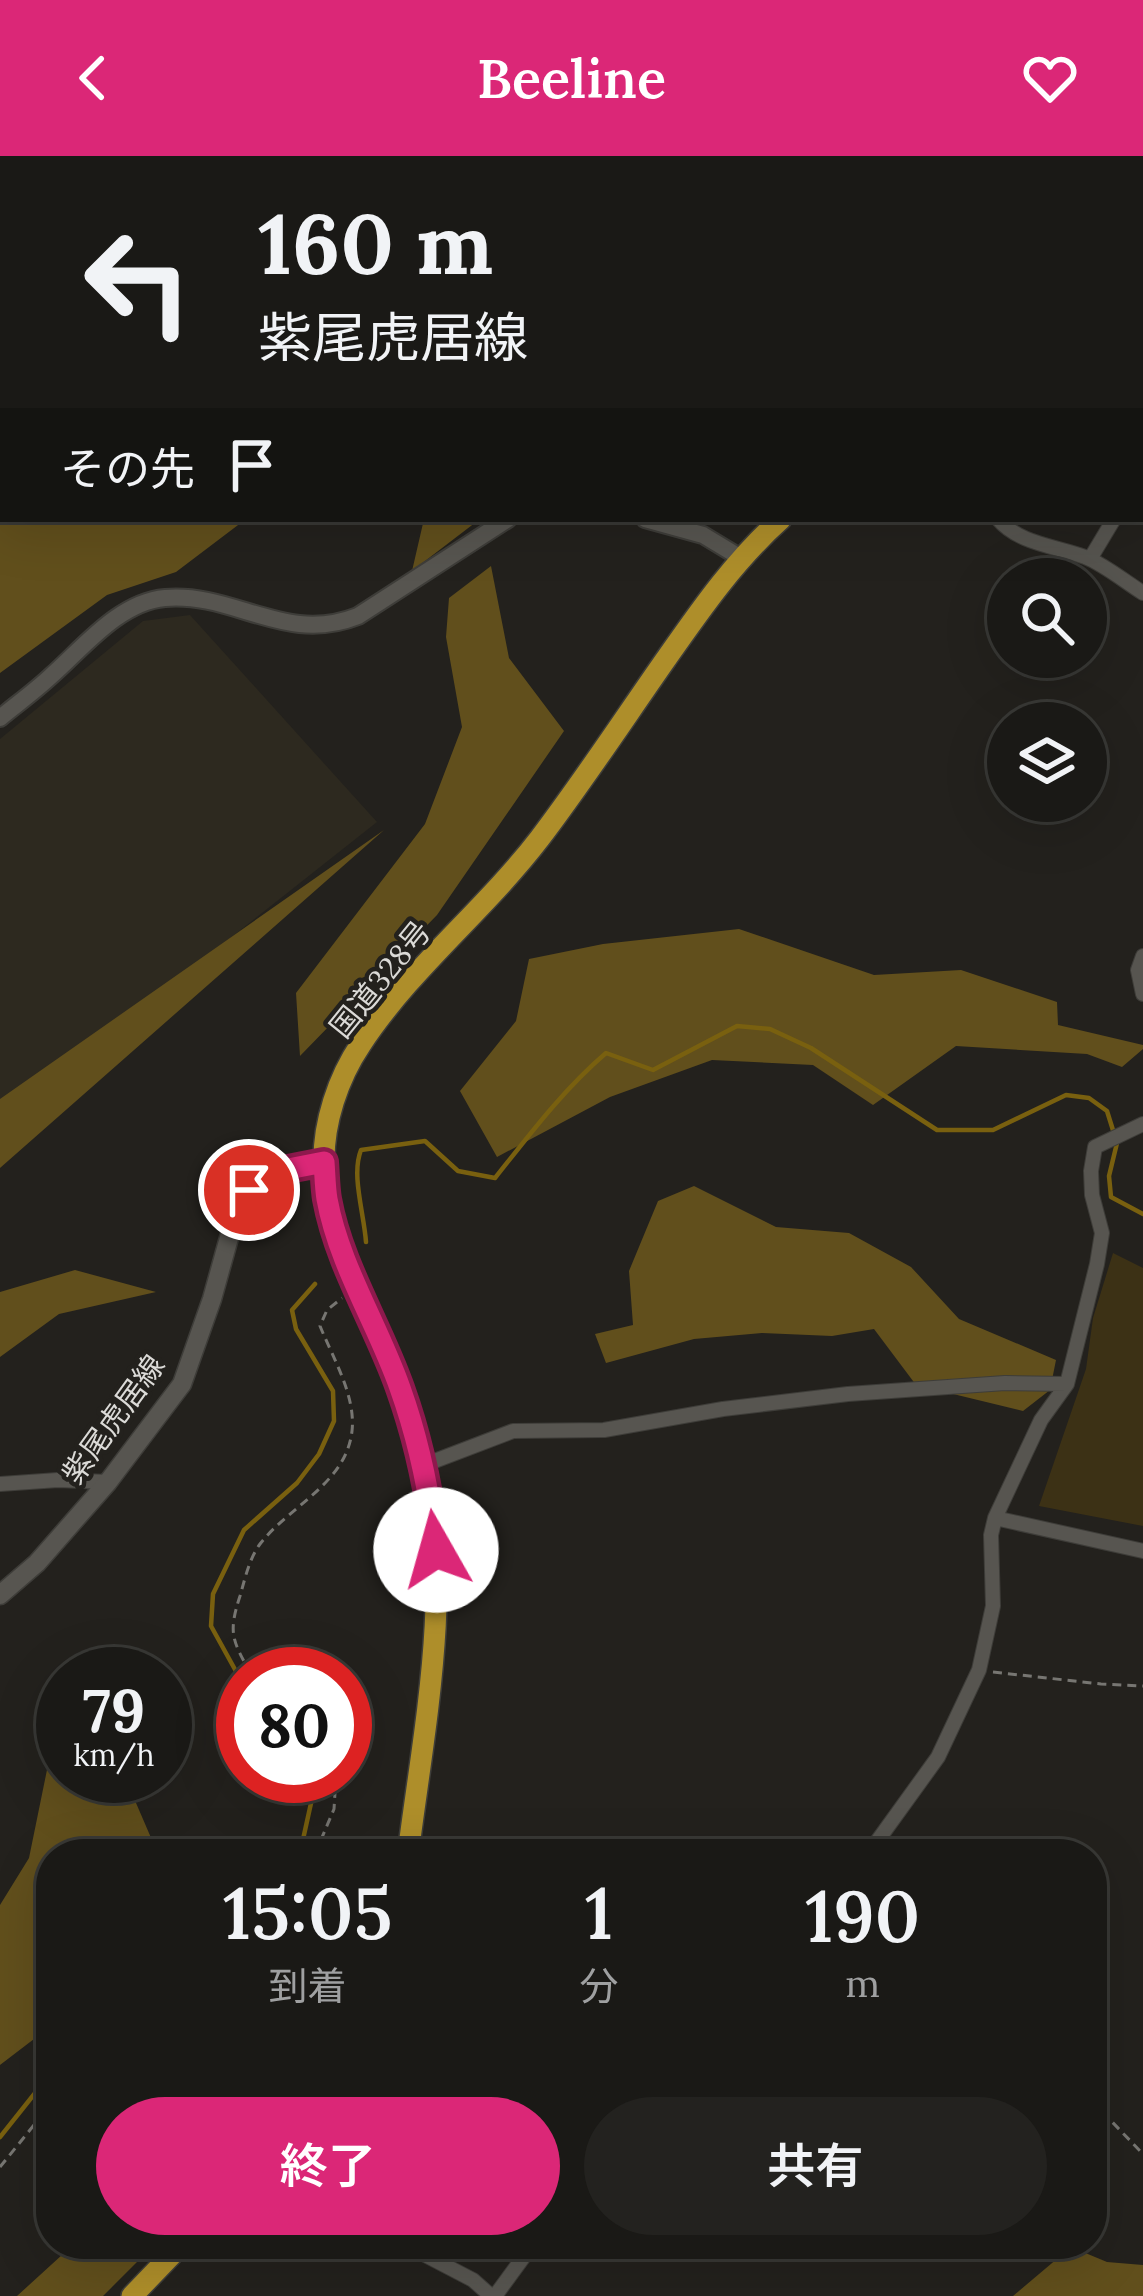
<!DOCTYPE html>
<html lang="ja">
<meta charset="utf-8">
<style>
:root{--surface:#1a1916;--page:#23221f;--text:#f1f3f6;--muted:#9fa0a1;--line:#383835;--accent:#db2777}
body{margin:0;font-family:Lora,"Noto Sans JP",serif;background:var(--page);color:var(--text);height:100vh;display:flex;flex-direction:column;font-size:45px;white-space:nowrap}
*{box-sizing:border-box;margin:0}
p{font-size:39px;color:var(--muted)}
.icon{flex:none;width:66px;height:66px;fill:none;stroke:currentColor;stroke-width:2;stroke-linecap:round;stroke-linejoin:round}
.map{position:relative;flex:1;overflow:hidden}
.side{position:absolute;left:36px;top:1683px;width:1071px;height:420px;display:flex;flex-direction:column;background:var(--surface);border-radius:48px;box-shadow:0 12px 48px #0002,0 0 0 3px var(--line)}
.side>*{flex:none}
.guide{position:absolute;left:0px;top:0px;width:1143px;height:366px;box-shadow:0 12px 48px #0002,0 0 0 3px var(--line);background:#1a1916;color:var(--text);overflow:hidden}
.controls{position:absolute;left:987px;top:402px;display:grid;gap:24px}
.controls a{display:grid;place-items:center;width:120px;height:120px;border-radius:50%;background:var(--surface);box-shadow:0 12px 48px #0002,0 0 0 3px var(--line);font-size:60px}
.speed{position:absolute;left:36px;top:1491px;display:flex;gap:24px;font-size:60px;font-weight:700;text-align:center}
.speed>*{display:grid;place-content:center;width:156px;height:156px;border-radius:50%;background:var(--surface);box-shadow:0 12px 48px #0002,0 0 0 3px var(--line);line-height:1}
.speed small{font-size:30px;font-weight:400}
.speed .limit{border:18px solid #d22;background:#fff;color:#111}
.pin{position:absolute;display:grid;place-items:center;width:102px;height:102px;color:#fff;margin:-51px;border:6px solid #fff;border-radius:50%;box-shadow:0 3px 12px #0007}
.me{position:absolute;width:132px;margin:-66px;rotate:353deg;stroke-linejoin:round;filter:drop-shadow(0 0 9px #0008)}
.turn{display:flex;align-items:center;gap:42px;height:252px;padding:0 60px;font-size:54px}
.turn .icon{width:156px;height:156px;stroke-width:2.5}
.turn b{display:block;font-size:84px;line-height:102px}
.then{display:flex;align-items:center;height:114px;padding:0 60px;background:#0003;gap:24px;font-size:45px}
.eta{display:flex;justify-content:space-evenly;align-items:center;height:204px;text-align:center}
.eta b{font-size:72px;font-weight:600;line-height:84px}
.primary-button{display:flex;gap:24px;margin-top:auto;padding:24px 60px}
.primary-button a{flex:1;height:138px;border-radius:72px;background:var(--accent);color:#fff;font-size:48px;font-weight:600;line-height:138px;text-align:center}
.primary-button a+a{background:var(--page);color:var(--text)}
header{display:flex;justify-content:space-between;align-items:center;height:156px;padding:0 60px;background:var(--accent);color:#fff;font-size:54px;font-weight:600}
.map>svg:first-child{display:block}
</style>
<header><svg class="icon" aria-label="back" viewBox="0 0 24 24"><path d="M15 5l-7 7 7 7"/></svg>Beeline<svg class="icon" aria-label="heart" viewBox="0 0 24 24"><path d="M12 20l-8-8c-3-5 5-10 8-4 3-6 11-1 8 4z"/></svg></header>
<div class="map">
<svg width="1143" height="2140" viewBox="0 0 1143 2140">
<rect width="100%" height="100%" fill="#23211d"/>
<path fill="#2d291f" d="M190,459l187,207 -297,235 -80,55v-373l143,-118z"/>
<path fill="#3c3115" d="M1113,1097l30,15v258l-104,-20 47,-137 7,-51z"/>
<path fill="#614f1c" d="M3,187v176h243l-70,53 -69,23 -107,78v-328z
M424,363h56l-68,52z
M491,410l18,92 55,73 -127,184 -137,141 -4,-63 129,-169 37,-97 -16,-90 3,-39z
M384,674l-384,338v-69z
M739,773l135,46 87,-5 96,32 1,23 85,20v4l-21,18 -35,-13 -131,-8 -83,59 -60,-40 -101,-5 -102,37 -113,60 -37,-66 56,-70 13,-62 74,-15z
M694,1030l82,41 73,6 62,34 48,52 97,41 -6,30 -27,21 -107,-26 -42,-56 -42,7 -70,-3 -68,6 -88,24 -11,-29 38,-9 -4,-54 29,-70z
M75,1114l81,22 -97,22 -59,43v-65z
M49,1604l14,5v11h31l36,13 28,65h-107v172l-51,39v-160l29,-47z
M74,2088h81l-52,52h-86z
M1071,2091l36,15 36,3v31h-130z"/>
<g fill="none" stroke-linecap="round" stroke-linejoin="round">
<path stroke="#79600f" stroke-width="4.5" d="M366,1086c-2,-29 -15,-67 -5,-92l64,-9 33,30 37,7c35,-44 68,-88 111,-125l47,17 84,-44 33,3 41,19 126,82h56l73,-35 23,3 18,13 10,32 -8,33 2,21 32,17
M243,1528l-32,-58 2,-32 31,-64 53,-47 22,-29 15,-33 -1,-30 -37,-62 -4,-19 23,-26
M294,1698l8,-10 15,-68
M0,1981l51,-64"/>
<defs>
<path id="minor" d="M534,0l5,3
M871,0l11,3
M712,3l2,-3
M914,3l1,-3
M1140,308l3,-10
M998,363c21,25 58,27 87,38 20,8 39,24 58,36
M1090,403l24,-40
M1143,800l-5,14 5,24
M424,1309l89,-34 91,-1 119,-21 125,-15 157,-11 62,1
M0,1328l58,-4 50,2
M995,1362l148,33
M868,1698l70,-97 41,-87 14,-64 -2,-71 4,-17 46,-98 26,-36 30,-120 5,-31 -10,-38 -1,-24 4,-24 48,-23
M404,2088l69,36 18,16
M495,2140l38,-52"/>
<path id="tertiary" d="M1140,82l3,1
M645,363l58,16 38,23
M0,562c17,-14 35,-27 51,-42 32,-28 68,-74 114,-78 70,-6 120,47 193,18l150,-97"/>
<path id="secondary" d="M0,1439l37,-32 71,-81 74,-98 30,-85 20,-72 17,-37 29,-19 46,-9"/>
<path id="trunk" d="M1064,3l1,-3
M408,1698c16,-126 45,-264 16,-389 -13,-54 -35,-103 -56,-154 -20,-46 -44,-96 -44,-147 -1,-41 14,-86 37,-120 50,-76 124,-134 179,-206 44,-58 84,-119 126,-179 35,-50 69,-99 115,-140
M132,2140l50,-52"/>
</defs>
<use href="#minor" stroke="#3e3d39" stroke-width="16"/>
<use href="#tertiary" stroke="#3e3d39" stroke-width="20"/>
<use href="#secondary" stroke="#3e3d39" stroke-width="21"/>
<use href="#trunk" stroke="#3e3d39" stroke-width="24"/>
<path stroke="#777672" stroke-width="3" stroke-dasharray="9 6" stroke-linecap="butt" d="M993,1516l108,12 42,2
M251,1518c-19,-34 -23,-41 -11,-78 5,-17 9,-37 20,-52 29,-38 86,-60 92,-113 4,-35 -19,-73 -32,-105l7,-16 15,-12
M315,1698l19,-45 2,-33
M1092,1945l51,53
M0,2011l51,-63"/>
<use href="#minor" stroke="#575550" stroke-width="14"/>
<use href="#tertiary" stroke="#575550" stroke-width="16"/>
<use href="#secondary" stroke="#575550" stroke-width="18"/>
<use href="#trunk" stroke="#ae8e2a" stroke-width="21"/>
</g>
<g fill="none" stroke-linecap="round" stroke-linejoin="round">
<defs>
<path id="route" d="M249,1034l29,-19 46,-9c1,12 1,25 3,37 12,66 51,126 73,189 19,53 30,106 36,162"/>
</defs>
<use href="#route" stroke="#8e194d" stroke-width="30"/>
<use href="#route" stroke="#db2777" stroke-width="21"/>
</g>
<g text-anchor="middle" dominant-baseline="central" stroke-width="9" stroke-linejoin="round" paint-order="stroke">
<g font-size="30" fill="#dbdad7" stroke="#23211d">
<text transform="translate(380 823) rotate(-51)">国道328号</text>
<text transform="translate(113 1263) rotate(-54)">紫尾虎居線</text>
</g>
</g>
</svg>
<div class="controls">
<a><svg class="icon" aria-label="search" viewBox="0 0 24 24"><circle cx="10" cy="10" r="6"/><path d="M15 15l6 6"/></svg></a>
<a><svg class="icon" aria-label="layers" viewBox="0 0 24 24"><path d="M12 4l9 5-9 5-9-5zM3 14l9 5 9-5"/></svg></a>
</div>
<div class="speed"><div>79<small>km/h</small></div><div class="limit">80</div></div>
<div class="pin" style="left:249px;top:1034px;background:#d93025"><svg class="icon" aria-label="arrive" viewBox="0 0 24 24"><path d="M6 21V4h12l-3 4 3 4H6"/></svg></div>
<svg class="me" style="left:436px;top:1394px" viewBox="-20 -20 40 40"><circle r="19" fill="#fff"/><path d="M0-13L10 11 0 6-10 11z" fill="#db2777"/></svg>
<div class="guide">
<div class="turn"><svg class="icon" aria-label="left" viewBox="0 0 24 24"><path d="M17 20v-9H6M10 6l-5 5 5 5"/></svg><div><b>160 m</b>紫尾虎居線</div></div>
<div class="then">その先<svg class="icon" aria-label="arrive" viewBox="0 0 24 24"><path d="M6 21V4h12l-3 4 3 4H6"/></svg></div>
</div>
<section class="side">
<div class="eta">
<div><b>15:05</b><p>到着</p></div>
<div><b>1</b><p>分</p></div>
<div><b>190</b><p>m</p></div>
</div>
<div class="primary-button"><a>終了</a><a>共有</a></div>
</section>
</div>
